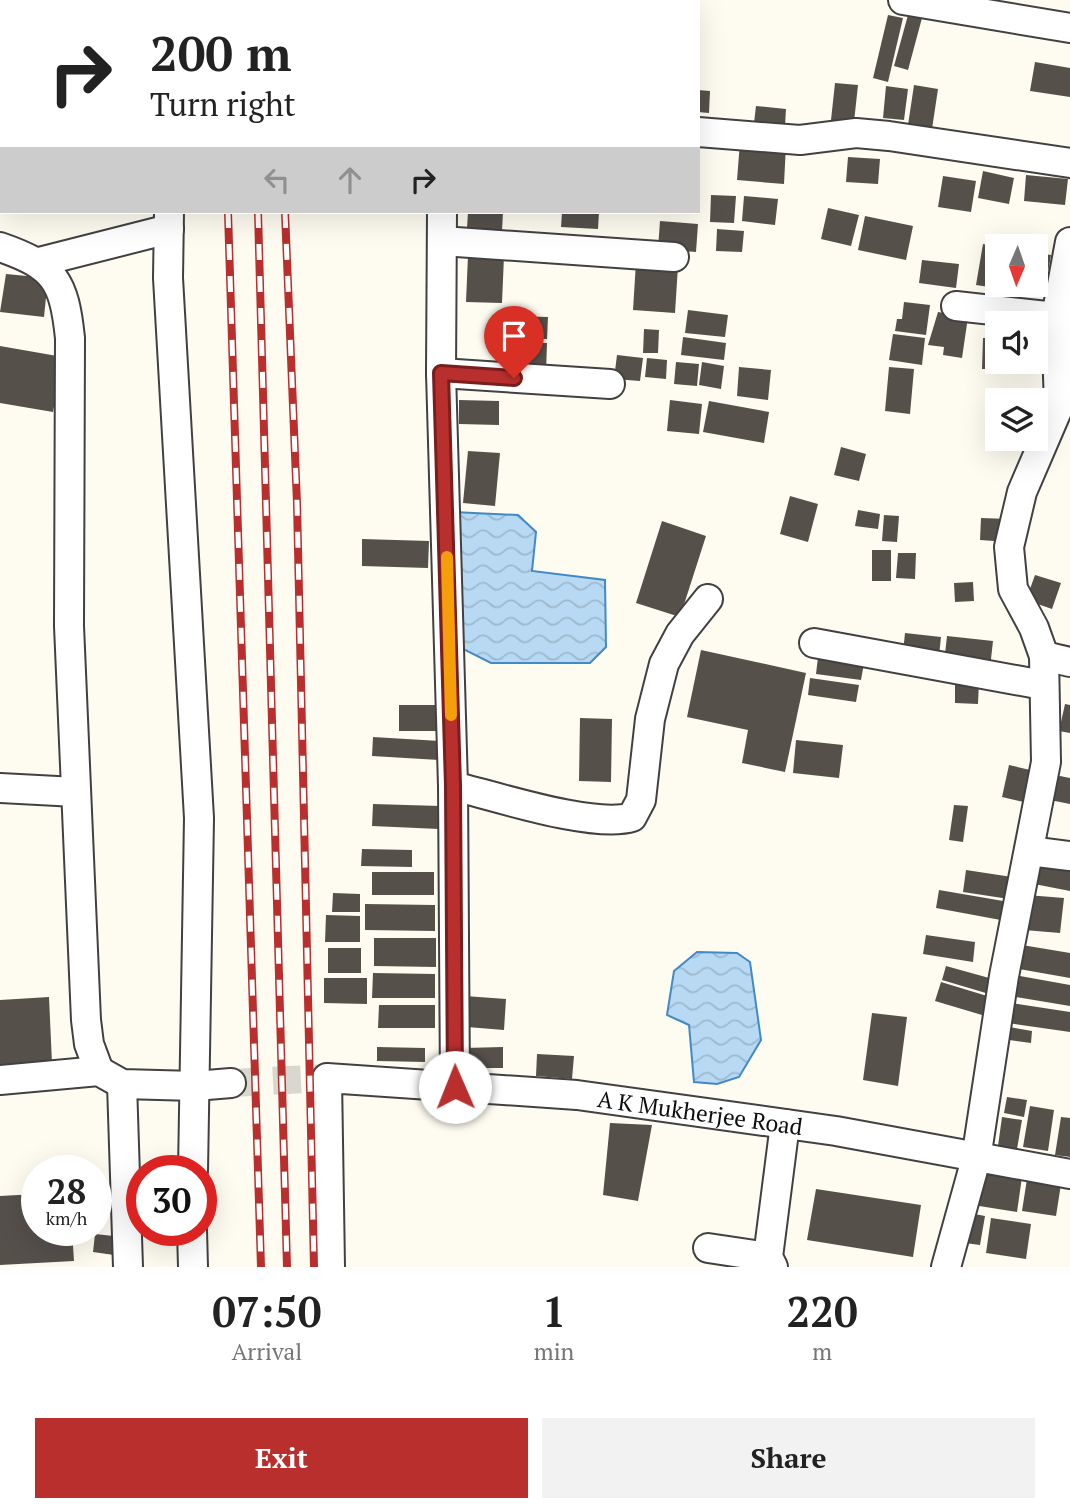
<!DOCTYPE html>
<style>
:root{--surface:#fff;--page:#f2f2f2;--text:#222;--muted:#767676;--accent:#b82f2d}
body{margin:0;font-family:"PT Serif",serif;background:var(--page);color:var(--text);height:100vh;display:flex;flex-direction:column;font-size:26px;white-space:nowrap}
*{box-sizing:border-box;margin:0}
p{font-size:23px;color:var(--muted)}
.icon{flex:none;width:38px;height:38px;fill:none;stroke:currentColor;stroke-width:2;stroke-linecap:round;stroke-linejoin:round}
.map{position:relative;height:1267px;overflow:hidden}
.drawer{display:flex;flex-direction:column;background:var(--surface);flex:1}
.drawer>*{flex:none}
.hud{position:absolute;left:0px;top:0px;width:700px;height:214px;box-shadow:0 7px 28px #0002;background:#fff;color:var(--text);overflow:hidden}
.needle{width:46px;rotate:182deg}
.tools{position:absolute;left:985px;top:234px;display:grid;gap:14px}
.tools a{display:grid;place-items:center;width:63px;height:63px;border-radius:0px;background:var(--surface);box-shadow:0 7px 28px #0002;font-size:35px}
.speed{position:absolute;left:21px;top:1155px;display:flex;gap:14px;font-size:35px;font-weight:700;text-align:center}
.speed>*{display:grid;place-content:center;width:91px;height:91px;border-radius:50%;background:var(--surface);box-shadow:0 7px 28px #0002;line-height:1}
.speed small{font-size:18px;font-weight:400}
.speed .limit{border:10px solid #d22;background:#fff;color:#111}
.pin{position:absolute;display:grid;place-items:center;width:60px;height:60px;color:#fff;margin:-72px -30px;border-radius:50% 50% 50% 0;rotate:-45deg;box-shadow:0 0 7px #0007}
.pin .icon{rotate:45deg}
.me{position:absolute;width:77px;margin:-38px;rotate:359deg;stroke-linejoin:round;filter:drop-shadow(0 0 5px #0008)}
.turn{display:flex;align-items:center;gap:24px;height:147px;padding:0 35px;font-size:32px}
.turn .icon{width:91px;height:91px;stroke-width:2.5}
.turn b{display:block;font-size:49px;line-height:60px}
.lanes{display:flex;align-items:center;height:66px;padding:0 35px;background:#0003;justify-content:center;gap:35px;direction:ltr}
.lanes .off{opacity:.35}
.eta{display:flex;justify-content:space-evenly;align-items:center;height:119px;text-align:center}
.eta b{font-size:42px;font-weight:600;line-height:49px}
.cta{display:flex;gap:14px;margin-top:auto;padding:14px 35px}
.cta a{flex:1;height:80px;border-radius:0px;background:var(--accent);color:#fff;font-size:28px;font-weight:600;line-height:80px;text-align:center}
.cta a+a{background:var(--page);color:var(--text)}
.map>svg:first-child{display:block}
</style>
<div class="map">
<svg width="1070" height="1267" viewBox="0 0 1070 1267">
<defs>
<pattern id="water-waves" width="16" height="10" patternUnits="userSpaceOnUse" patternTransform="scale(1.75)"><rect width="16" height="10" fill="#b7d9f3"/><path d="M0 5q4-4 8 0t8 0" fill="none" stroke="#9cb9cf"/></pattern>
</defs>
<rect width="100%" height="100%" fill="#fefcf0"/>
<path fill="url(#water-waves)" stroke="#4289c7" stroke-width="2" d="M453,512l65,3 18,17 -4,39 73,9 1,67 -16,16h-99l-36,-18z
M697,952l40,1 13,9 11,78 -22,37 -22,7 -23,-2 -5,-57 -22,-10 7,-44z"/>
<path fill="#56504b" d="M888,15l15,3 -15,64 -15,-4z
M908,15l14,3 -14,52 -14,-4z
M1035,62l35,6v29l-40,-6z
M835,83l23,2 -4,37 -23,-2z
M914,85l24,4 -6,40 -24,-4z
M886,86l22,3 -4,31 -21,-2z
M698,90l12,1 -1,22 -11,-1z
M756,106l30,3 -1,17 -31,-3z
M740,142l46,3 -2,39 -47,-4z
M848,157l32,2 -2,25 -32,-2z
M983,171l31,7 -5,26 -31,-6z
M1026,175l42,4 -3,26 -41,-4z
M943,176l33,5 -5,31 -33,-5z
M711,195l25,1 -2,27 -24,-1z
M744,196l34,3 -3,26 -33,-4z
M828,208l31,7 -8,31 -30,-7z
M468,212h35l-1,19 -35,-3z
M562,212h37l-1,17 -37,-2z
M865,216l48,10 -7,34 -48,-10z
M660,221l38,3 -2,28 -38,-3z
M717,229l27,2 -2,21 -26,-1z
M983,244l15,3v38h38v-32l15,2 -7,40 -68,-10z
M468,255l36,1 -2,47 -36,-1z
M922,260l37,4 -3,24 -37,-5z
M636,262l42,4 -3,47 -42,-3z
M6,274l42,4 -4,39 -44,-5z
M904,302l26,3 -4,30 -31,-4 2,-12h5z
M688,310l40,5 -3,22 -40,-4z
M938,312l30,5 -6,41 -19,-3 1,-8 -16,-2z
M512,316l36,1 -1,22 -35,-1z
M644,329l15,1 -1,23h-15z
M893,334l32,4 -3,27 -33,-5z
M683,337l43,6 -2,17 -43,-5z
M983,338h15v24h14v7h-30z
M512,343h35l-1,31 -35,-1z
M1036,344l19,1 -2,29 -33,-3v-9h16z
M0,346l63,11 -10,55 -53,-9z
M617,355l26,3 -3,23 -26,-2z
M647,358l20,2 -1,19 -21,-2z
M676,362l23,2 -2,22 -23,-2z
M702,362l22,4 -3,23 -22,-4z
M739,367l32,3 -3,30 -31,-4z
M889,367l25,2 -4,45 -25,-3z
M459,400l40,1v24l-40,-1z
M670,400l32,4 -3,30 -32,-3z
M709,401l60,11 -5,31 -61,-11z
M841,447l25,7 -7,27 -25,-6z
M468,451l32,2 -5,53 -32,-3z
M790,496l28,8 -10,38 -28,-8z
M858,510l22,4 -2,15 -23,-3z
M884,515l15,1 -2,26 -15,-1z
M981,518l28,1 -1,23 -28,-2z
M662,521l44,15 -26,81 -44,-14z
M362,539l67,2 -1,27 -66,-2z
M872,550h19v31h-19z
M898,553h18l-1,26 -19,-1z
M1035,575l26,8 -9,26 -26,-9z
M973,582l1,19 -19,1 -1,-19z
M905,633l36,4 -2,19 -36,-4z
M947,636l46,5 -3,27 -46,-5z
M701,650l105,23 -21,99 -43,-9 6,-33 -61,-13z
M818,657l46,6 -3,17 -45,-6z
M810,678l49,7 -3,17 -48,-7z
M955,682h24l-1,22 -23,-1z
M1065,704l5,1v28l-11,-2z
M399,705h40v26h-40z
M580,718l32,1 -1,63 -32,-1z
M373,737l67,4 -1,19 -67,-4z
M796,740l47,5 -4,33 -46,-5z
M1009,765l30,7 -7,32 -30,-7z
M1050,774l20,4v26l-25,-5z
M373,804l67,2 -1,23 -67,-3z
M954,805l14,1 -5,36 -14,-2z
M362,849l50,1v17l-51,-1z
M1033,857l37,6v28l-41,-8z
M966,870l46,7 -3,22 -46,-7z
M372,872h62v23h-62z
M939,890l70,12 -3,19 -70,-13z
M333,893l27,1v18h-28z
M1027,895l37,3 -4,35 -36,-3z
M365,904l70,1v26l-70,-1z
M326,915l34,1v26h-35z
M926,935l49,7 -2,20 -50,-8z
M374,938h62v29l-62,-1z
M1022,945l48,8v25l-51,-9z
M328,948h33v25h-33z
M946,966l54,15 -4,15 -54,-16z
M373,973l62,1v24h-63z
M1020,976l50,9v21l-54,-9z
M324,978h43v26l-43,-1z
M941,982l56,17 -5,19 -57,-17z
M465,996l41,3 -2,31 -37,-3z
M49,997l3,66 -52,2v-65z
M1011,1003l59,9v20l-62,-9z
M379,1005h56v23h-57z
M872,1013l35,4 -9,69 -35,-6z
M1004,1026l28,5 -1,12 -29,-4z
M377,1047l48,1v14l-48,-1z
M503,1047v21h-39v-20z
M537,1054l37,2 -2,23 -36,-3z
M1007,1097l20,3 -3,17 -20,-4z
M1030,1106l24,4 -6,41 -25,-4z
M1002,1117l20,3 -5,29 -19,-3z
M1061,1117l9,1v39l-15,-2z
M610,1123l42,2 -14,76 -35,-6z
M978,1170l44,7 -5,35 -44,-7z
M1027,1179l34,5 -5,32 -34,-5z
M816,1189l105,16 -8,52 -106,-17z
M37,1194v36h35l2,31 -74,4v-69z
M969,1213l16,3 -5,29 -15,-2z
M991,1218l40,6 -5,35 -40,-6z
M95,1234l28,3 -2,19 -28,-4z"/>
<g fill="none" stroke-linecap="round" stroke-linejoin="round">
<path stroke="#dad8ce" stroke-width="28" stroke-dasharray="28 14" stroke-linecap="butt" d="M231,1083l96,-5"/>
<defs>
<g id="minor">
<path d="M903,0l167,28"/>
<path d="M169,2v-2"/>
<path d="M441,2v-2"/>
<path d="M698,132l102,8 56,-7 33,3 181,27"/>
<path d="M169,212l-1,66 31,540 -6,353"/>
<path d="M442,212l-1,161 12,413 2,301"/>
<path d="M442,241l232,16"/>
<path d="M0,247c55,19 64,34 70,91l-1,288 17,394 3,24 10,27"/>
<path d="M39,262l130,-33"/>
<path d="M956,306l100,11"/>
<path d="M441,373l169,11"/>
<path d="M814,643l229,42"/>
<path d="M1044,656l26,6"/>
<path d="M453,786c42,10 141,43 179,31l9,-17 9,-81 14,-55 16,-30 28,-35"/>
<path d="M0,788l76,4"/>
<path d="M1029,851l41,5"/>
<path d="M0,1080l99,-9 23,13 73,2 36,-3"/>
<path d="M122,1084l6,183"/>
<path d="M192,1230l1,37"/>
<path d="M708,1248l60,9"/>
<path id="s1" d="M330,1267l-3,-189 250,17 259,36 234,43"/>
<path d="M773,1267l-5,-10 17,-133"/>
<path d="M946,1267l30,-108 28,-183 42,-214 -2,-106 -10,-28 -21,-39 -4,-42 13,-55 37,-86 -3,-89 14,-75"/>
</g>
</defs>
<use href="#minor" stroke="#414141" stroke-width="32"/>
<use href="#minor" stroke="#fff" stroke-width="28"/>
<defs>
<path id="rail" d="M222,0v2
M251,0v2
M276,0v2
M228,212l33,1055
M258,212l29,1055
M285,212l12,291 17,764"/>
</defs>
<use href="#rail" stroke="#b82f2d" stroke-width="8"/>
<use href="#rail" stroke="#fff" stroke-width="5" stroke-dasharray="16" stroke-linecap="butt"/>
</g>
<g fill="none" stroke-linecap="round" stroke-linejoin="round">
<defs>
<path id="route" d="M455,1087l-2,-301 -12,-413 73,5"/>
</defs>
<use href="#route" stroke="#781f1d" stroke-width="18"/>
<use href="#route" stroke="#b82f2d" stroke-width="12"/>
<path stroke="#f59e0b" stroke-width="12" d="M447,557l4,158"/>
</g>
<g text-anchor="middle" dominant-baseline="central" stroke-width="7" stroke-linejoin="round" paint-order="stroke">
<g font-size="23" fill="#0e0e0e" stroke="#fff">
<text stroke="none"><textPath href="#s1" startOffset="564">A K Mukherjee Road</textPath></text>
</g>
</g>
</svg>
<div class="tools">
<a><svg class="needle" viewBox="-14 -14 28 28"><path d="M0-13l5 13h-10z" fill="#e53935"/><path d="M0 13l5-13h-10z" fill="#767676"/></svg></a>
<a><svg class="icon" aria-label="sound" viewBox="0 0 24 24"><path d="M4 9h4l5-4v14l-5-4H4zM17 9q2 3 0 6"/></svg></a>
<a><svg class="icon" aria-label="layers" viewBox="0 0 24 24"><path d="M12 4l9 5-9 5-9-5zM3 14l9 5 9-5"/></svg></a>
</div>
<div class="speed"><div>28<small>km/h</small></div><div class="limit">30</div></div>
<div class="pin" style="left:514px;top:378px;background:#d93025"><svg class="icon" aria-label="arrive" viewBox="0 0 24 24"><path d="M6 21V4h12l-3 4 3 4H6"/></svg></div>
<svg class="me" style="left:455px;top:1087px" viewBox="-20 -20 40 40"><circle r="19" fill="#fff"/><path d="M0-13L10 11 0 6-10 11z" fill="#b82f2d"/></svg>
<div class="hud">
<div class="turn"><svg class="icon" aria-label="right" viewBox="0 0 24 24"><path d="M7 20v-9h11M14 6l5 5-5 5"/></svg><div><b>200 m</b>Turn right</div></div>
<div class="lanes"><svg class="icon off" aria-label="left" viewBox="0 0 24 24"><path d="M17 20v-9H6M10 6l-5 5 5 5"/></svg><svg class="icon off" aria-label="ahead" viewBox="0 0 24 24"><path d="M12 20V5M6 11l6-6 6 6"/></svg><svg class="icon" aria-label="right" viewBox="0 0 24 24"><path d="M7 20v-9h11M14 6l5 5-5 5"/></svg></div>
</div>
</div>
<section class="drawer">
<div class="eta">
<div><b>07:50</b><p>Arrival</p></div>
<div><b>1</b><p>min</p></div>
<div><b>220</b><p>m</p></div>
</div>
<div class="cta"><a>Exit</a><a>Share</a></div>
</section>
